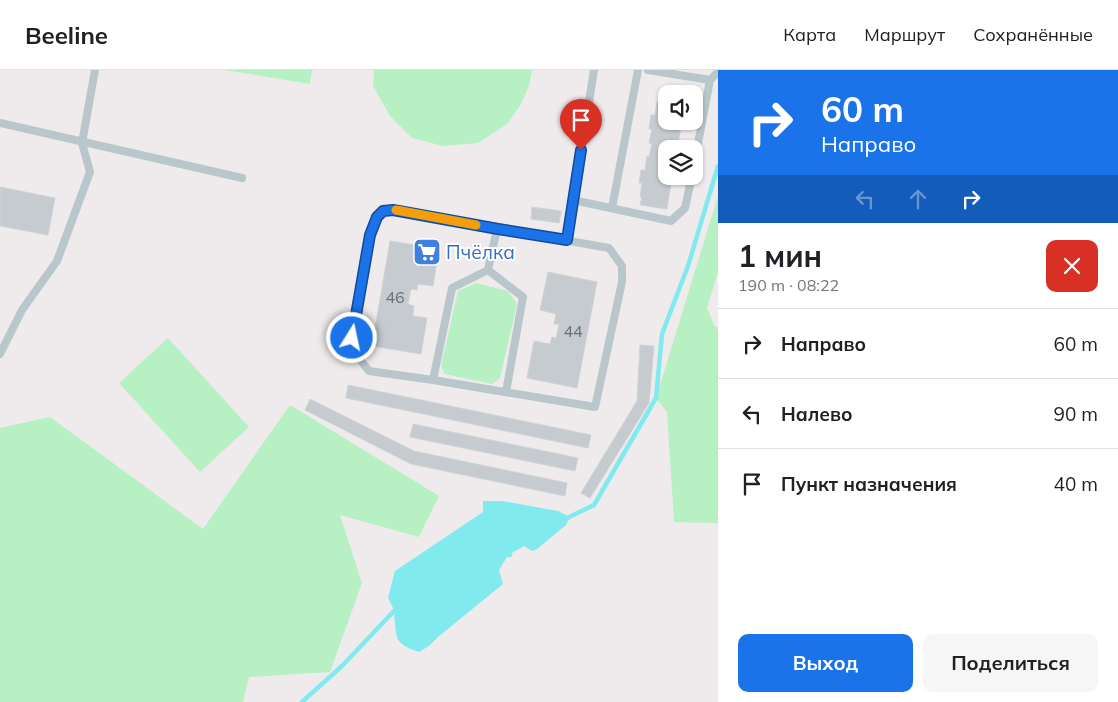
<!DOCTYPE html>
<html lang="ru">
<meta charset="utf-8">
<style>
:root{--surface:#fff;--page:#f6f6f6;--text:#202124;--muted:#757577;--line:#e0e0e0;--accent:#1a73e8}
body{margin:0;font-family:Mulish,sans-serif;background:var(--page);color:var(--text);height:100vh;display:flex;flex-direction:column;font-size:19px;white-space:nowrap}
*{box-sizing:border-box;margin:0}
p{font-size:16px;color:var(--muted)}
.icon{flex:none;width:28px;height:28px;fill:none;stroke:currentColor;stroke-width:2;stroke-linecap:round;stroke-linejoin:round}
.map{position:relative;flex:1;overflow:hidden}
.drawer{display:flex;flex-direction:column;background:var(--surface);width:400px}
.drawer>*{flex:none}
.top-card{background:#1a73e8;color:#fff;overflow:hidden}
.controls{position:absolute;left:658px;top:15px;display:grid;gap:10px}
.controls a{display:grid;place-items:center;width:45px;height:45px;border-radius:10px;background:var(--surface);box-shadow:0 1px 4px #0004;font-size:25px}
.pin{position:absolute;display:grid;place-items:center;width:42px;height:42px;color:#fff;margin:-51px -21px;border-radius:50% 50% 50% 0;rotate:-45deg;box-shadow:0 0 5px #0007}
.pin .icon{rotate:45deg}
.me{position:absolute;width:55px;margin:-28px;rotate:10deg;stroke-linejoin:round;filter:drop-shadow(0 0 4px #0008)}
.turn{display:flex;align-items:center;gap:18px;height:105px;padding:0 20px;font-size:22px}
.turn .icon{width:65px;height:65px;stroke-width:2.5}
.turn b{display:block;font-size:35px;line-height:42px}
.lanes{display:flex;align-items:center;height:48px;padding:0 20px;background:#0003;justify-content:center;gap:25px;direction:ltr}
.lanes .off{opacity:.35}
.round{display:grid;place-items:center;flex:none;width:52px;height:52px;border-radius:10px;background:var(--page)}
.overview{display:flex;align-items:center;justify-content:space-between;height:85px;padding:0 20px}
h1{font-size:30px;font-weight:700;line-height:38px}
.button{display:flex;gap:10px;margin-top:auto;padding:10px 20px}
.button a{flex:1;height:58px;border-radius:10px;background:var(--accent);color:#fff;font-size:20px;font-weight:700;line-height:58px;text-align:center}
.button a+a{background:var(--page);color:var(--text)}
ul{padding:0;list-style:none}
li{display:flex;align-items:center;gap:15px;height:70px;padding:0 20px;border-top:1px solid var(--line)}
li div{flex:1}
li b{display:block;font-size:19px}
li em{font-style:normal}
header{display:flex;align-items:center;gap:30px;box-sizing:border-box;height:70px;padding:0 25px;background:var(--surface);border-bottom:1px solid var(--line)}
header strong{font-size:24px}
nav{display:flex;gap:28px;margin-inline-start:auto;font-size:18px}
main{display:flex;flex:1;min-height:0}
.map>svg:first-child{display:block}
</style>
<header>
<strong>Beeline</strong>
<nav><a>Карта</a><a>Маршрут</a><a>Сохранённые</a></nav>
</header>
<main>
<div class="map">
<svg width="718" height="632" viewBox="0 0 718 632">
<rect width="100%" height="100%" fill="#efebec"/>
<path fill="#b6f0c3" d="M225,0h87l-2,14z
M374,0h158l-3,16 -9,20 -13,18 -29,19 -35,3 -31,-8 -22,-22 -17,-30z
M718,126v76l-11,36 8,19h3v196l-44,-1 -7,-110 -11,-14z
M476,213l32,8 9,13 -17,74 -8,6 -47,-10 -4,-8 17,-75z
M168,268l81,89 -49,45 -81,-89z
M290,335l149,91 -20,41 -79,-22 22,68 -32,89 -81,5 -6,25h-243v-274l50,-11 153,112z"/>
<path fill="#81eaef" d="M483,431h19l56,10 12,6 -4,8 -29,24 -5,2 -8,-5 -12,7v4h-5l-8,13 4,14 -65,53 -9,9 -10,6c-27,-9 -22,-15 -25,-39 0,-5 -4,-11 -6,-15l7,-27 88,-59z"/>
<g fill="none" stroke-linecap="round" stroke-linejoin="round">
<path stroke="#81eaef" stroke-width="4.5" d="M565,449l29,-14 62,-107 6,-64 26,-68 30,-100
M302,632l40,-36 52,-55 6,-3"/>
</g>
<path fill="#c5cbcf" stroke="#cfd3d8" d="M661,26l5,1v24h16l-5,28h-11v27h6l-5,33 -27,-4 2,-8h-2l2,-14h-3l2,-13h4l2,-14 2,1 3,-13 -3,-1 3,-14h-3l2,-14h4l2,-13 3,1z
M0,117l55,11 -7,37 -48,-9z
M532,137l29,4 -2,12 -28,-4z
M390,171l49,8 -6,37 -15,-2 -1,6 -6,-1 -3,15 6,2 -1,10 14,2 -6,36 -49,-8z
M548,202l49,10 -20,106 -50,-10 7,-37 16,3 2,-7 4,1 3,-14h-5l2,-10 -16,-4z
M640,275l14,1 -5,57 -59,95 -9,-5 56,-92z
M348,315l243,50 -3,13 -242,-50z
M310,329l104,52 153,32 -2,13 -154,-32 -106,-54z
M413,354l165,34 -3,13 -165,-34z"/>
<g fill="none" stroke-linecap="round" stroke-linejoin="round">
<path stroke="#b9c6cc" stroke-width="8" d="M648,0l62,10 8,-8
M0,53l242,55
M694,95l16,-85
M573,130l98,21 14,-13 7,-32
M612,138l26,-138
M567,170l27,-170
M488,200l35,27 -17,95
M0,284l22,-44 35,-49 33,-89 -8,-29 13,-73
M433,310l-64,-9 -11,-14 -6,-19 18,-103 7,-18 6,-6 10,-1 216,38 13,18v16l-27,125 -162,-27 19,-92 36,-18 9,-41"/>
</g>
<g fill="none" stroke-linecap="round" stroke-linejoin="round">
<defs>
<path id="route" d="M352,268l18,-103 7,-18 6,-6 10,-1 105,19 69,11 14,-90"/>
</defs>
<use href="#route" stroke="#114b97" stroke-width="12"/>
<use href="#route" stroke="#1a73e8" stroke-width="9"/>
<path stroke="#f59e0b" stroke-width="9" d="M396,140l80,15"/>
</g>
<defs>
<symbol id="supermarket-square" viewBox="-11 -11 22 22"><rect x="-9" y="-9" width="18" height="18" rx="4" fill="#3f7fe0" stroke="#fff"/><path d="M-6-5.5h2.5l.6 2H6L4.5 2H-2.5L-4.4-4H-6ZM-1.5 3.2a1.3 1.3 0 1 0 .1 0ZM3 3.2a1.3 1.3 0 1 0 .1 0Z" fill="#fff"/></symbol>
</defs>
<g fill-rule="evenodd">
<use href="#supermarket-square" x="411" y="166" width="32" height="32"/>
</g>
<g text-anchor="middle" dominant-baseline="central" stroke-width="4" stroke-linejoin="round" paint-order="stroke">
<g font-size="16" fill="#647177">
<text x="395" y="227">46</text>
<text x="573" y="261">44</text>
</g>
<g font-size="19" fill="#366cbe" stroke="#fff" text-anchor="start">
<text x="446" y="182">Пчёлка</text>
</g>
</g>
</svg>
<div class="controls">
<a><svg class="icon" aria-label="sound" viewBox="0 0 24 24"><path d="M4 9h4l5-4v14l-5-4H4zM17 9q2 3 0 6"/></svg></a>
<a><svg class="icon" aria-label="layers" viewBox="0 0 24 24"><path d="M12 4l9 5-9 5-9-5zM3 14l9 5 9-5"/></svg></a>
</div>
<div class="pin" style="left:581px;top:80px;background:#d93025"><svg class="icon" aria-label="arrive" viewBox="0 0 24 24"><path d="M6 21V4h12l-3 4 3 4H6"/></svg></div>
<svg class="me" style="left:352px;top:268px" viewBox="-20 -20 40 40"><circle r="17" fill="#1a73e8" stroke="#fff" stroke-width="3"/><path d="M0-11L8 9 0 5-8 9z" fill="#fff"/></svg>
</div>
<section class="drawer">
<div class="top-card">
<div class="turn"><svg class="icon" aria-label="right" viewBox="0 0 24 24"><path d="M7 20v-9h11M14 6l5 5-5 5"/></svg><div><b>60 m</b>Направо</div></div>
<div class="lanes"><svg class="icon off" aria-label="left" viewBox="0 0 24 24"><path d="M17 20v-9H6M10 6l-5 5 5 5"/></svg><svg class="icon off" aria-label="ahead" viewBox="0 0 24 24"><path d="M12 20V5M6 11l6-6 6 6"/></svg><svg class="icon" aria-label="right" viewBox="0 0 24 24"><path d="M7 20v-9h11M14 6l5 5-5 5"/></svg></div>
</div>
<div class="overview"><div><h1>1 мин</h1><p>190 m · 08:22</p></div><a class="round" style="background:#d93025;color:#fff"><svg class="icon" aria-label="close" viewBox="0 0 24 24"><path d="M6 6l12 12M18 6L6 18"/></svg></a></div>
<ul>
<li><svg class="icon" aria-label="right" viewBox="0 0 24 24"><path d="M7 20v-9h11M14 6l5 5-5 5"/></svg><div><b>Направо</b></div><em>60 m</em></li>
<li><svg class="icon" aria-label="left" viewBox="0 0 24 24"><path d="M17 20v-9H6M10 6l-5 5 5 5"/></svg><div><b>Налево</b></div><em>90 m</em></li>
<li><svg class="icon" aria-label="arrive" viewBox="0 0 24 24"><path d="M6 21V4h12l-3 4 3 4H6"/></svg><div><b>Пункт назначения</b></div><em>40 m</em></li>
</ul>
<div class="button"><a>Выход</a><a>Поделиться</a></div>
</section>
</main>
